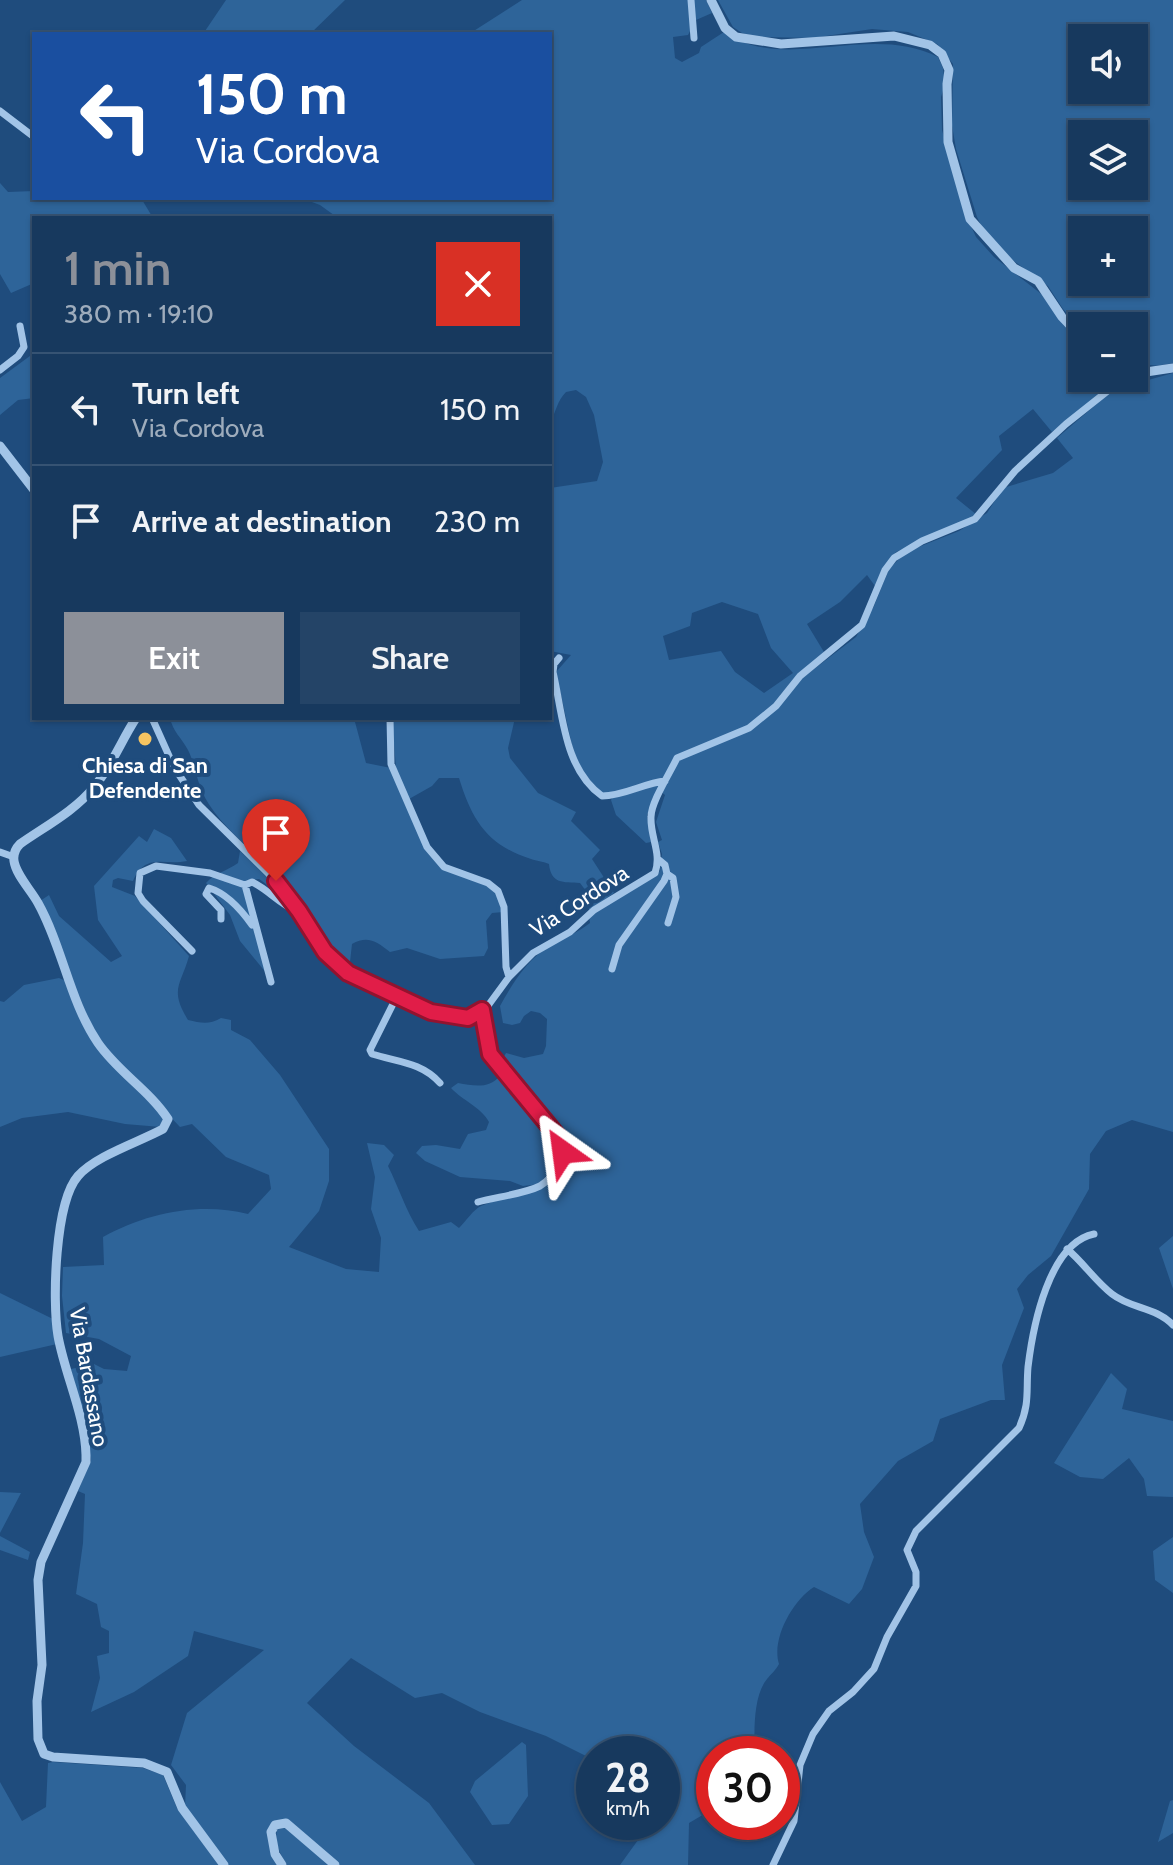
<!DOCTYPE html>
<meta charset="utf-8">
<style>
:root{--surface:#17395e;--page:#244467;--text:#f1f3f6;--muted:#9eacbc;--line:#365373;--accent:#8c9099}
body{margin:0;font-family:Cabin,sans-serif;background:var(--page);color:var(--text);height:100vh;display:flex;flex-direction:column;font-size:30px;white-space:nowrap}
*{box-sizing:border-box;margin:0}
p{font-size:26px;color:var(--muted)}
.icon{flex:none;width:44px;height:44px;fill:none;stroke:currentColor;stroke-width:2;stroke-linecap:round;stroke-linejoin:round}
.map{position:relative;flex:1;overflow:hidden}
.sheet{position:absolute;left:32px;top:216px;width:520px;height:504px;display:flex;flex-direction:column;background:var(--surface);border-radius:0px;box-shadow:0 2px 6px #0004,0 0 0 2px var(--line)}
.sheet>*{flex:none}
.guide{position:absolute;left:32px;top:32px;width:520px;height:168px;border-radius:0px;box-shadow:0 2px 6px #0004,0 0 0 2px var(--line);background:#1a4fa0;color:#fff;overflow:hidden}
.controls{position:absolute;left:1068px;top:24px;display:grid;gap:16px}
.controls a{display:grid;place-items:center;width:80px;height:80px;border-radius:0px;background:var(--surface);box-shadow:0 2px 6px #0004,0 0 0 2px var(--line);font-size:40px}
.speed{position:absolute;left:576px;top:1736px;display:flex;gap:16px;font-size:40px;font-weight:700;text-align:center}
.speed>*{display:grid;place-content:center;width:104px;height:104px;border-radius:50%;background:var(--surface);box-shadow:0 2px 6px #0004,0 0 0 2px var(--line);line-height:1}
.speed small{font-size:20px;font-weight:400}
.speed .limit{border:12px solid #d22;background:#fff;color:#111}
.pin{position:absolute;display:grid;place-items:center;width:68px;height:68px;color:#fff;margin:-82px -34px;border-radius:50% 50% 50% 0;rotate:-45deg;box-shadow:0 0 8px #0007}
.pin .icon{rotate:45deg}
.me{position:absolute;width:88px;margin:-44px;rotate:329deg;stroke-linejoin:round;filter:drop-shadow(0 0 6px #0008)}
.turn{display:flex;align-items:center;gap:28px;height:168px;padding:0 32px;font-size:36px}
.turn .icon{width:104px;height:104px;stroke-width:2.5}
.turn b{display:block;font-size:56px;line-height:68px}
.round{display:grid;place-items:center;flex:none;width:84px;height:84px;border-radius:0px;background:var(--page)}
.overview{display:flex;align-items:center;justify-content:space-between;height:136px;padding:0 32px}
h1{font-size:48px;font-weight:600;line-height:60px;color:var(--accent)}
.cta{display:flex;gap:16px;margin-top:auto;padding:16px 32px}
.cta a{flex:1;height:92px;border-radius:0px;background:var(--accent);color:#fff;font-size:32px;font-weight:600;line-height:92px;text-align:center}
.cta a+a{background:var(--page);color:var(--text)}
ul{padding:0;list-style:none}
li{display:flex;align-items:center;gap:24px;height:112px;padding:0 32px;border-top:2px solid var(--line)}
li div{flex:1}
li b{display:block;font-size:30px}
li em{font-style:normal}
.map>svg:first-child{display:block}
</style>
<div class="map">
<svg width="1173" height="1865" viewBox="0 0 1173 1865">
<rect width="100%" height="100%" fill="#1f4c7d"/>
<path fill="#2e6499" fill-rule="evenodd" d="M226,0h119l-35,34h-107z
M522,0h184l6,13 -16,7 -8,15 -15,2 2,21 7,4 17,-9 2,-6 23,-15c60,42 144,-10 214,25l5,11 2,16 -4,13 1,33 23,83 11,24 18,20 55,43 33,40v38h37l-67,54 -19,-23 -34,27 3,14 -46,48 21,17 -81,37 -9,11 -12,23 -8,-11 -27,27 -33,22 17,28 -44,43 76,-58 18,-31 15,-37 17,-17 53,-21 28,-18 16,-25 50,-15 20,-15 -16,-20 56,-48 60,-17v759l-41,-12 -26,11 -16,23 -1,35 -38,67 -23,19 -11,14 7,19 -22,57 3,35h-14l-51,19 -7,22 -35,20 -38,43 4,28 10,25 -12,32 -13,15 -35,-17c-21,13 -43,52 -35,77 -4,7 -7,9 -12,15 -14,17 -13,53 -12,75h-41v58l-8,1 -17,10 -1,42h-68l31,-43h11v-68h-68v6l-48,-24 -66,-24 -38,-19 -27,5 -64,-40 -44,45 47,43 75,57 46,62h-135l-53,-44 -14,3 5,41h-51l-42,-58 1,-22 -15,-20 16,-52 77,-63 -70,-19 -6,25 -54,36 -43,20 9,-34 -3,-22 12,-3v-22l-8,-4 -4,-23 -21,-10 7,-51 2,-49 -7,-3 13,-31 -20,-91 23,-5 10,5 23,2 4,-15 -32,-17 -33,-6 -4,-37 1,-29 41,-2 -1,-28c44,-24 96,-35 145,-23l23,-25 -2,-14 -43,-18 -34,-33 -12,3 -80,-85 -20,-36 -40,-105 9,-6 10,21 52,46 11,-6 -24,-36 -4,-34 45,-50 8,6 7,-13 17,9 16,23c-24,5 -41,-9 -54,20l-15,-3 -5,2 -1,7 23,9 54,60c-8,29 -20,33 -1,64 13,3 21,5 33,-2l10,2v10l19,10 30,35 49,74v32l-10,30 -30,36 57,22 33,3 2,-34 -10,-29 4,-32 -8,-34 17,2 10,10 -6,11c11,22 18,45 31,65l32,-9 8,6c7,-7 14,-18 22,-22 40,-17 65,-5 88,-52l-8,-16 -61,-74 6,-11 18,5 19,-4 3,-8 1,-27 -7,-6 -9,-2 -7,5 -4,7 -8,2 -9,-2 -3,-17c12,-22 28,-48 50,-60 14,-8 27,-13 40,-23l-1,-7 71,-45 2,-17 -4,-12 4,-2 -6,-18 9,-27 -7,-6 -11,26 4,27 -5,1 -30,-28 -5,-15 3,-5h-11l-27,-31 -20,-92 15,-17 -21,-4v-163l47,-7 6,-19 -9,-47 -8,-18 -10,-7 -10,2c-9,9 -10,20 -16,31v-205h-212l-18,-13 -19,-7h249v-164h-81zM722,602l36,12 13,34 22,25 -29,20 -29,-21 -14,-21 -52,9 -6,-24 27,-10 2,-13z
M718,0h455v363c-16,3 -25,5 -39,-5v-32h-52v3l-19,-20 -15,-23 -41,-30 -23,-25 -7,-14 -21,-68 -4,-24 1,-61 -16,-20 -29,-12 -36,-3 -59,9 -56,-1 -15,-4 -9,-6zM1082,38h52v52h-52zM1082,134h52v52h-52zM1082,230h52v52h-52z
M0,183l8,9 26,-1v7h107l12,20h-119v65l-23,10 -11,-19z
M34,353v45l-16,2 -18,15v-37z
M170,718h186l-1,4 11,41 25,5 43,91 53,25 9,8 7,20 -11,1 -6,8 2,27 -4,8 -44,3 -33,-11 -17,4c-13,-10 -22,-17 -38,-8l-3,27c-28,-24 -46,-63 -71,-92 -23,-28 -57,-51 -74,-83 -7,-14 -9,-32 -16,-46 -7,-13 -15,-18 -18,-32z
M392,718h123l-7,30 2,10 28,35 38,19 -5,9 29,29 -8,9 22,34 -25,17 -3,-19 -6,-8c-17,-1 -29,1 -31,-19 -7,-3 -12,-3 -18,-5 -44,-14 -59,-39 -72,-81h-20l-7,8 -23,13 -13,-31z
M240,851l34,31 16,22c-8,-3 -21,-19 -31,-25l-12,1 -4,7 24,87 -27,-33 -10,-26 -24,-32c9,-10 21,-12 32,-20z
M59,978l7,3 30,63 61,63 9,14 -5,6 -36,-3 -57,-12 -46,6 -22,9v-126l4,1 20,-17z
M500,1070l61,77 -5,15 -16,22 -17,2 -13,-5 -50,-4 -35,-16 -9,-8 6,-7 14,-1 24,4 8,-15 18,-4 3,-8c-7,-14 -27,-22 -38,-34l7,-5c16,3 31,6 42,-7z
M1173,1236v53l-14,-41z
M0,1293l55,27 2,24 -57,13z
M1111,1373l16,16 -5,20 51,12v76l-26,-1 -3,-17 -15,-21 -26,21 -23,-2 -26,-14z
M0,1492l21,1 -21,40z
M0,1536l30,16 -2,8 -28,-10z
M1173,1537v56l-18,-13 -2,-29z
M522,1742l4,3 2,51 -19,28 -17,1 -22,-33 5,-11z
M53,1762l90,6 20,7 14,33 42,57h-219v-83l22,39 24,-14 2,-44z
M1173,1800v33l-15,9 12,-41z
M285,1828l45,37h-43c-7,-11 -13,-23 -10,-36z"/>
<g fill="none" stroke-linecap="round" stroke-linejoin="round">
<path stroke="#a2c4e7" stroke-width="7" d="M691,0l3,38
M0,111l34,26
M0,370l18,-14 6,-9 -4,-21
M559,658l-5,6 -1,8c10,43 11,97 49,124 22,0 42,-13 63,-15
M152,718l22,49 25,38 77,76 23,30 26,41 14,14 57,32 35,14 37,6 19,-11 22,-30 24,-24 37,-21 24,-22 61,-37c7,-20 -5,-36 -4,-56 0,-15 19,-44 26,-59l72,-30 27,-22 24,-30 62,-51 23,-55 9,-12 28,-17 53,-22 40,-48 51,-47 58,-46
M390,718l1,46 36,83 17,20 44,16 10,8 6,16 2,60 3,10
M0,852l14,5
M667,874l6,4 3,19 -8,26
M221,919v-9l-15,-16 3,-6c17,5 33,23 43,37
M192,951l-49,-50 -5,-8 2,-20 16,-7 54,7 35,12
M612,969l7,-24 45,-64 3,-7 -2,-9 -6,-5
M271,982l-26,-97 7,-3c17,8 28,23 45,29
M396,998l-26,52 2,4c25,8 49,8 68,29
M478,1202c18,-5 46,-8 62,-16 15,-9 27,-34 19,-48l-69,-84 -8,-44
M1067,1249c16,13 28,32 45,45 19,15 44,13 61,31
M773,1865l21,-44 6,-56 13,-31 16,-23 24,-19 21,-23 13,-32 29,-51v-14l-9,-22 9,-19 103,-103c11,-24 7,-37 9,-61 5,-41 21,-124 66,-133"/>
<path stroke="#a2c4e7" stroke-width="9" d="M711,0l14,28 11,9 45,7 113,-8 36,9 12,9 7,16 -2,14 1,58 22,77 44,49 24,13 24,36 20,21
M1134,366l12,6 27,-4
M0,446l34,44
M136,718c-15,23 -24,48 -42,69 -19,24 -50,40 -74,57 -5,5 -7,10 -6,17 2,14 17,29 24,42 25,45 31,97 60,140 20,29 51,47 70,76l-5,10c-24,13 -68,27 -85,47 -23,26 -26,125 -20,160 7,39 27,79 28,119v7l-45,100 -3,18 4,85 -5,36 1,38 6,15 9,3 91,6 23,9 15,36 42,57
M282,1865l-7,-11 -4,-22 4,-7 11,-2 49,42"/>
</g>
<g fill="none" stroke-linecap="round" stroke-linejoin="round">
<defs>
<path id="route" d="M276,881l23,30 26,41 23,21 83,39 37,6 14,-8 8,44 69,84 4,7v7"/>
</defs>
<use href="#route" stroke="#92132f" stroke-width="20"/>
<use href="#route" stroke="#e11d48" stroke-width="14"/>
</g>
<circle fill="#f6c461" stroke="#1f4c7d" stroke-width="3" cx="145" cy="739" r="8"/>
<g text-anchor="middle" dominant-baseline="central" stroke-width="8" stroke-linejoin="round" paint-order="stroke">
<g font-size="22" font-weight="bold" fill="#fff" stroke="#1f4c7d">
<text x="145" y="765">Chiesa di San<tspan x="145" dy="25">Defendente</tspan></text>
</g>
<g font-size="22" fill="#fff" stroke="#1f4c7d">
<text transform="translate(579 901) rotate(-33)">Via Cordova</text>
<text transform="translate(89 1377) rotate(80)">Via Bardassano</text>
</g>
</g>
</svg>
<div class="controls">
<a><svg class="icon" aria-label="sound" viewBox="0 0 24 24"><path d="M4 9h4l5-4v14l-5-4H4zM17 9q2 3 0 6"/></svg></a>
<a><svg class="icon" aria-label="layers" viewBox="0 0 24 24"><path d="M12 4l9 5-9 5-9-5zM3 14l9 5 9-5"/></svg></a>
<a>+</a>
<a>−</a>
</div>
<div class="speed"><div>28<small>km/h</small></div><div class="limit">30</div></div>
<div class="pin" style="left:276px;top:881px;background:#d93025"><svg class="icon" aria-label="arrive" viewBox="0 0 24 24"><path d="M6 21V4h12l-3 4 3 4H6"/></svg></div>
<svg class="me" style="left:563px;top:1152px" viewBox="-20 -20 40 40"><path d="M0-17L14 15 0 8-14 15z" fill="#e11d48" stroke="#fff" stroke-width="4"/></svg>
<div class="guide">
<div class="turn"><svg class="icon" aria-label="left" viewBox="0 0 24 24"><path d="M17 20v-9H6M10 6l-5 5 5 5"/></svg><div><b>150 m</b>Via Cordova</div></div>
</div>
<section class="sheet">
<div class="overview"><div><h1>1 min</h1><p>380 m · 19:10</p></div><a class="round" style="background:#d93025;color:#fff"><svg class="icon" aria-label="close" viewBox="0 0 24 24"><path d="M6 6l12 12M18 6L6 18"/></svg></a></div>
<ul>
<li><svg class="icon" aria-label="left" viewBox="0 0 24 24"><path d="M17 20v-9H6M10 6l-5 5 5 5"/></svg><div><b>Turn left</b><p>Via Cordova</p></div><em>150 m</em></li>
<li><svg class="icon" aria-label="arrive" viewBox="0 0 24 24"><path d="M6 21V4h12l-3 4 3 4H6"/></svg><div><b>Arrive at destination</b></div><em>230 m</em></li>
</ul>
<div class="cta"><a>Exit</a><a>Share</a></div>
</section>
</div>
